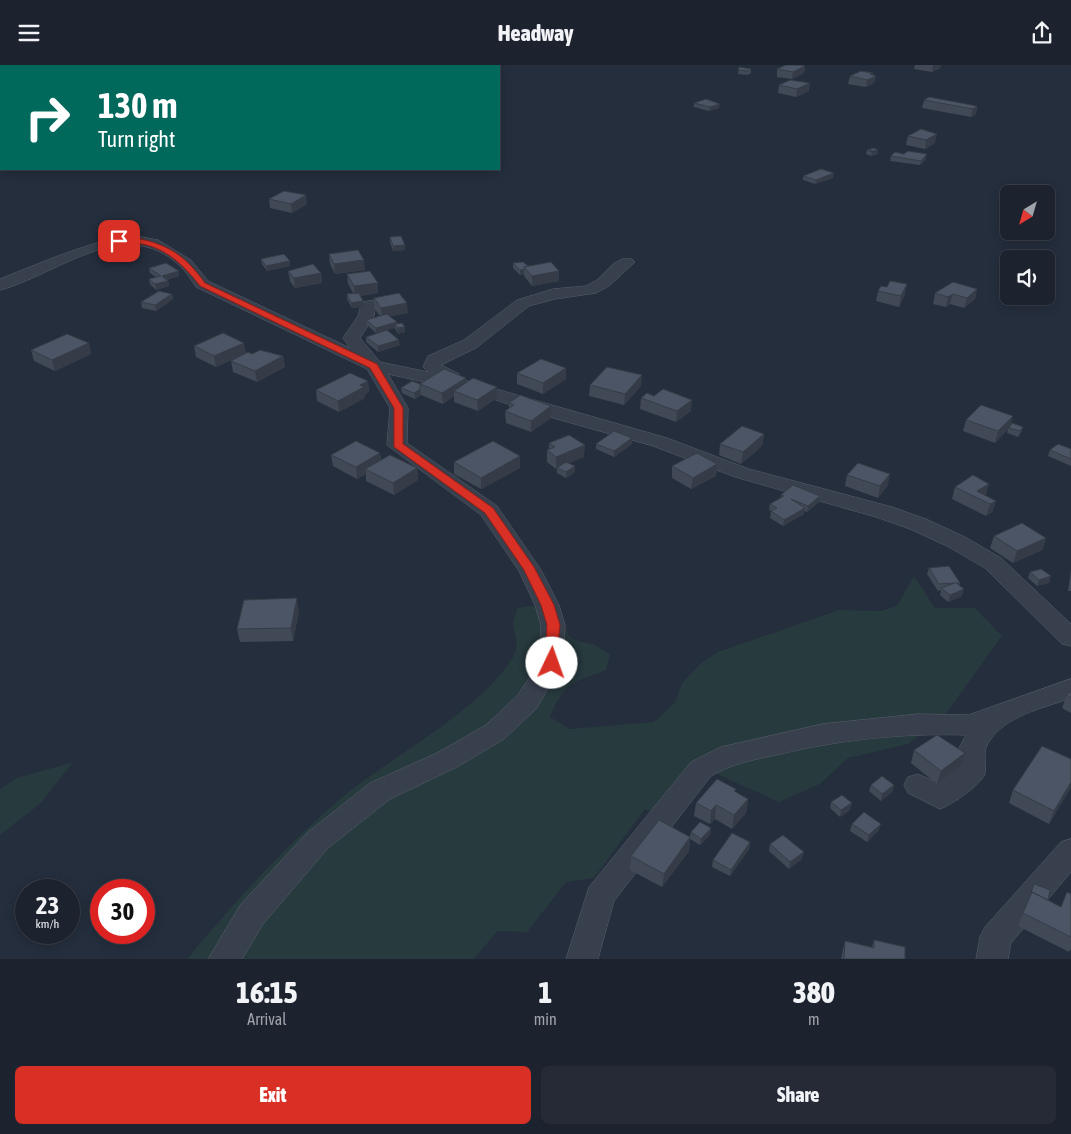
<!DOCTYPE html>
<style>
:root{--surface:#1c222e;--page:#252a36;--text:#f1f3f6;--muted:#a0a4aa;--line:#3a3f4a;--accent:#d93025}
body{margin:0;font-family:"Asap Condensed",sans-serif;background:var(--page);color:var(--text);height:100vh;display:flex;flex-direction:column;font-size:19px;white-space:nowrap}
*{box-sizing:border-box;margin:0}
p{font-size:16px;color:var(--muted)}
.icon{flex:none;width:28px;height:28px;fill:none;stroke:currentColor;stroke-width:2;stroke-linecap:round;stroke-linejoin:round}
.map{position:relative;height:894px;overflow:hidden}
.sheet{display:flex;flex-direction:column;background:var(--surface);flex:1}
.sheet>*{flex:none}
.guide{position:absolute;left:0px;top:0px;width:500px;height:105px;box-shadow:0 2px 12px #0003,0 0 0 1px var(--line);background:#00695c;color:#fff;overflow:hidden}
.needle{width:32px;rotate:217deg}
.tools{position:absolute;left:1000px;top:120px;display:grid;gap:10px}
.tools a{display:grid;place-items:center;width:55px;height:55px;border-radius:8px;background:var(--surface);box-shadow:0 2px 12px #0003,0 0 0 1px var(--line);font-size:25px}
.speed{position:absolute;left:15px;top:814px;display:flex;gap:10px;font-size:25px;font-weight:700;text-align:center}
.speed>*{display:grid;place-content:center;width:65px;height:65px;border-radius:50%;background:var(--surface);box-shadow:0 2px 12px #0003,0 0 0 1px var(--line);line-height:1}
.speed small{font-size:12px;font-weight:400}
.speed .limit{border:8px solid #d22;background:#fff;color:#111}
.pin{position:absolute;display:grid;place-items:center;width:42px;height:42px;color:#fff;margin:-21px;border-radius:10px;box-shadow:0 2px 8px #0006}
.me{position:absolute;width:55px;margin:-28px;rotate:3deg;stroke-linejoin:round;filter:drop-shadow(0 0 4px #0008)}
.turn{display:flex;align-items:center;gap:18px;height:105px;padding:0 15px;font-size:22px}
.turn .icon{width:65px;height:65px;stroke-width:2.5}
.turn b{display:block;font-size:35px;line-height:42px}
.eta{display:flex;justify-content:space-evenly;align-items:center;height:85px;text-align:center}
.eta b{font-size:30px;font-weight:800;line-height:35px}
.action{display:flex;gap:10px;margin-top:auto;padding:10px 15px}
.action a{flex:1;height:58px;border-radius:8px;background:var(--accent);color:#fff;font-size:20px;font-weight:800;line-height:58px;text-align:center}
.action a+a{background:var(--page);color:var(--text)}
header{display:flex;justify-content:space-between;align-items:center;height:65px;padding:0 15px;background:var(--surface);font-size:22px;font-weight:800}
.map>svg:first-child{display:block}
</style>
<header><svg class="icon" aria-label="menu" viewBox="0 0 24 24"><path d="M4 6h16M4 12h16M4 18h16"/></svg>Headway<svg class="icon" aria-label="share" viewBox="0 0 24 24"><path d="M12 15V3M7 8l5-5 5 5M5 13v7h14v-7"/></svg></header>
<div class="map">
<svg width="1071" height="894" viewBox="0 0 1071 894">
<rect width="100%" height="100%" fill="#252e3d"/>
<path fill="#273a3e" d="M914,511l21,32h40l27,28 -55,76 -39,32 -60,14 -28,26 -41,18 -73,-33 -45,48 -16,-8 -51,69 -28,4 -39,50 -30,-1 -23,28h-287c47,-56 96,-111 152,-159 50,-43 143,-89 175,-145 7,-13 -2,-22 -1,-33 1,-4 3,-10 5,-14l18,-3 22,11 11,20 9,5 17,4 15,9 -4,16c-32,12 -44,14 -56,47l20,12 84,-7 21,-20 8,-20 18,-19 17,-11 121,-42 42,1 16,-5z
M73,697l-32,41 -41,32v-46l17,-11z"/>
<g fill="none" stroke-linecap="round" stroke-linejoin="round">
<defs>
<path id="minor" d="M131,170l27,5 33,20 17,21 142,67 -7,-10 15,-22 4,-14 26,-4 6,2 2,3 -2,3 -19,3 -1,7 -14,22 20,24 48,10 -5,-5 5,-11 36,-16 53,-40 36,-11 33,-3 11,-6 16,-16 9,-5h10l3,3 -26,24 -13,7 -41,6 -26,7 -53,42 -35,17 18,9 2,5 206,59 82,31 143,38 34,12 39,18 36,21 70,66v22l-9,-2 -77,-76 -36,-21 -39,-18 -34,-12 -141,-40 -82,-31 -121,-34 -57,-19 -87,-19 20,34 -1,35 90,63 44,64 18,35 6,20 -2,38 -27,46 -32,30 -47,28 -67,32 -62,49 -65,76 -21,35h-34l33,-55 67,-72 62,-49 67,-30 49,-28 32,-30 21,-32 2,-38 -6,-20 -16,-34 -38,-56 -94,-70 3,-37 -23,-39 -171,-82c-5,-7 -9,-15 -16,-21 -55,-53 -123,9 -180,24v-11c43,-17 85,-36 131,-44z
M1071,614v19c-30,11 -65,17 -83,45 -6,10 -1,21 -3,31 -4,11 -34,31 -45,35l-32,-16 -4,-8 4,-8 10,-3 20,9 19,-14 2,-21 7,-13c-65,-2 -128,5 -190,20 -24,5 -45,9 -65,21l-97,125 -16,58h-32l23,-72 102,-125 30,-15 101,-23 96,-10 50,1z
M1071,774v33l-60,71 -3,16h-32l4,-22 5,-10 76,-85z"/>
</defs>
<use href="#minor" stroke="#575e6b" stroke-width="1"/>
<use href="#minor" fill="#39404d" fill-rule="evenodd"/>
</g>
<path fill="#414957" d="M915,0h26l-1,3 -8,4 -18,-3z
M805,1l-1,7 -12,6 -15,-2v-8z
M739,2l12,2v4l-3,2 -10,-1z
M873,8v2l3,1 -2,7 -8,4 -18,-3 2,-8z
M779,20l30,6 -13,6 -18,-4z
M924,35l53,6 -1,8 -5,3 -49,-9z
M694,38l25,5 -10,3 -15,-4z
M908,71l27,7 -10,6 -19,-4z
M867,85l11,4 -7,2 -5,-2z
M891,91l35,3 -6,6 -30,-4z
M803,111l30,2 -18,6 -12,-4z
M269,134l38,5 -15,9 -22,-5z
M390,172l15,8v5l-12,1 -3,-9z
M329,189l36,16 -30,4 -5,-10z
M261,194l29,7 -23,5 -5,-7z
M513,198l46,8v10l-27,5 -8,-10v-2l-4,1 -7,-7z
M149,203l30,3v5l-12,4 1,1 1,5 -13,4 -6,-6 -1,-5 7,-2 -6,-4z
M288,206l33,2 1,10 -27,5 -5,-7z
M347,209l31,19 -18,3 3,5 1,6 -12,1 -5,-9v-5l6,-1 -5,-9z
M977,224l-2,10 -11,9 -14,-4 -4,3 -13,-3 2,-11z
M878,226l27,3 -6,13 -23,-6z
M172,229l1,5 -17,12 -14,-3 -1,-6z
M374,233l34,15 -18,3 15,16 -7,2 -3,-6 -19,5 -9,-8 -1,-5 14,-4 -6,-8z
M366,272l34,8 -22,7 -12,-10z
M89,278l2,11 -36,17 -21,-10 -3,-11z
M194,281l58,8 31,2 2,11 -28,15 -24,-10 -2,-11 14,-7 -29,13 -20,-10z
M517,308l49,6 -23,15 -26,-10z
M466,313v5l31,15 -19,13 -24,-9v-6l-11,8 -22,-9 -6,4 -13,-6 -1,-5 19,-4z
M368,316l1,11 -4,3v3l-26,14 -22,-11 -1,-11z
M590,320l51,1 -17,19 -35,-9z
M641,333l50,13 -15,11 -36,-13z
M509,338l42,15 -20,14 -25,-9 -1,-12 4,-2z
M966,355l45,5 12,2 -2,5 -3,5 -11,-4 1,-4 -13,14 -32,-12z
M764,369l-2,12 -21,18 -22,-9 1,-11z
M549,378l35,14 -15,6 6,9 -9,6 -9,-5v-5l-1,1 -9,-7v-12l2,-1z
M596,379h36l-18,13 -18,-8z
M1071,384v17l-23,-10 2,-6z
M380,388l1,7 36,8 1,12 -24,15 -28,-14v-7l-9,5 -24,-13 -2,-11z
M454,397l66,6 -39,21 -27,-15z
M717,399l-1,12 -25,13 -19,-11v-12z
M847,410l41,10 -10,13 -33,-12z
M955,422l31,9 10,5 -4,11 -6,4 -34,-17z
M781,430l38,7 -12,10 -3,-1v3l-21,12 -13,-8 1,-7 -2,-1 1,-6 11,-6z
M994,471l52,2 -4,12 -29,13 -23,-15z
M929,503l31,15 -1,3 3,10 -14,6 -8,-7 1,-5 -3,1 -11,-17z
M1071,505v21h-3z
M1030,507l21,4 -2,7 -12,3 -9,-8z
M299,546l-6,30 -53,1 -3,-13z
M1071,626v22l-9,-5 5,-13z
M914,685l51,3 -4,13 -24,18 -26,-21z
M1071,694v28l-22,37 -40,-21 4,-13z
M871,720h23l-2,7 -11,9 -12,-10z
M736,724l-1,3 13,7 -2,14 -14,16 -17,-10 -5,5 -16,-8 2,-13z
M831,737l19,8 -10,7 -10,-9z
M852,759l27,6 -12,12 -17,-11z
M711,763l-1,7 -10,10 -10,-6 -1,12 -27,36 -32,-17 1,-14 59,-19 1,-5z
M750,777l-1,7 -19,27 -18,-9 1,-7z
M770,779l32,15 -13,10 -20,-18z
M1034,819l14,16 13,7 10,-13v55l-2,3 -51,-26 10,-24z
M874,875l31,19h-64l1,-5 3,-13 27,6z"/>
<path fill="#353c47" d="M933,0h8l-1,3 -8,4z
M805,1l-1,7 -12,6 1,-7z
M873,8l-1,4 4,-1 -2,7 -8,4 1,-7 3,-6z
M810,18l-1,8 -13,6 1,-8z
M720,39l-1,4 -10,3 1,-4z
M977,41l-1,8 -5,3 2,-8z
M937,69l-2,9 -10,6 1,-9z
M878,85v4l-7,2 1,-5z
M927,89l-1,5 -6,6 1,-4z
M834,108l-1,5 -18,6 1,-4z
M306,130l1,9 -15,9 -1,-9z
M405,180v5l-12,1v-5z
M364,195l1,10 -30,4 -1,-10z
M290,196v5l-23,5 -1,-5z
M524,204v5l-4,1v-5z
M179,206v5l-16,5 -1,-5z
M559,206v10l-27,5v-10z
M321,208l1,10 -27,5 -1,-10z
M168,216l1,5 -13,4 -1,-6z
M378,218v10l-23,4 -1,-11z
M907,219l-2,10 -6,13 2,-11z
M977,224l-2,10 -11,9 3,-10z
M172,229l1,5 -17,12 -1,-6z
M953,229l-3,10 -4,3 2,-10z
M363,236l1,6 -12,1 -1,-5z
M407,238l1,10 -26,5 -1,-10z
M397,257v5l-2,-3v4l-19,5v-5z
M405,262v5l-7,2 -1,-6z
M399,275l1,5 -22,7v-6z
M89,278l2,11 -36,17 -3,-11z
M244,278l2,10 -30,14 -2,-11z
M283,291l2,11 -28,15 -2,-11z
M566,303v11l-23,15v-11z
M642,310l-1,11 -17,19 1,-11z
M466,313v11l-12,2v5l-11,8 -1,-11z
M368,316l1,11 -4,3v3l-26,14 -1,-11 22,-16z
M497,322v11l-19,13 -1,-11z
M420,324l1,6 -6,4 -1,-6z
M692,335l-1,11 -15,11 1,-11z
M551,341v12l-20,14v-11z
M1013,351l-3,11 -15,16 3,-12z
M764,369l-2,12 -21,18 2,-12z
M632,373v6l-18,13v-6z
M585,380l-1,12 -28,12v-12z
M380,388l1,12 -16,4 1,5 -9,5 -1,-12z
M520,391v12l-39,21v-11z
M717,399l-1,12 -25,13 2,-11z
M575,401v6l-9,6v-6z
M417,403l1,12 -24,15 -1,-12z
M890,409l-2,11 -10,13 2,-12z
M989,419l-3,11 -9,-4z
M820,431l-1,6 -12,10 1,-6z
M996,436l-4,11 -6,4 4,-12z
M805,443l-1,6 -21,12 1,-6z
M1046,473l-4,12 -29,13 4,-12z
M1051,511l-2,7 -12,3 2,-6z
M964,524l-2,7 -14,6 2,-7z
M297,533l2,13 -6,30 -2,-13z
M965,688l-4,13 -24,18 4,-13z
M1071,717v5l-22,37 5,-13z
M894,720l-2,7 -11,9 1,-7z
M748,734l-2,14 -14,16 2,-14z
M852,738l-2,7 -10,7 1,-7z
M716,740l-1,14 -5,5 1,-13z
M881,759l-2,6 -12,12 2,-7z
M711,763l-1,7 -10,10 1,-6z
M690,772l-1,14 -27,36 2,-13z
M750,777l-1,7 -19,27 1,-6z
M804,787l-2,7 -13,10 1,-7z"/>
<path fill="#4c5565" stroke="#353c47" d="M786,0h15l4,1 -12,6 -16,-3z
M739,2l12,2 -2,2 -11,-1z
M861,6l12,2 -3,1 6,2 -9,4 -17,-4z
M790,15l20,3 -13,6 -18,-4z
M929,32l48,9 -4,3 -49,-9z
M706,34l14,5 -10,3 -16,-4z
M921,64l16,5 -11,6 -18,-4z
M874,83l4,2 -6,1 -5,-1z
M908,86l19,3 -6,7 -30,-5 4,-4 9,2z
M821,104l13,4 -18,7 -13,-4z
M284,126l22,4 -15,9 -22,-5z
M401,171l4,9 -12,1 -3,-9z
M358,185l6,10 -30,4 -5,-10z
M284,189l6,7 -24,5 -5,-7z
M523,197l5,4 -4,1v2l-4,1 -7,-7z
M551,197l8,9 -27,5 -8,-9z
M166,198l13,8 -17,5 6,5 -13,3 -6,-5 12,-3 -12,-8z
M313,199l8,9 -27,5 -6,-7z
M370,206l8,12 -24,3 -7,-12z
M890,216l17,3 -6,12 -23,-5 3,-5 6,1z
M953,217l24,7 -10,9 -14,-4 -5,3 -13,-4z
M159,226l13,3 -17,11 -14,-3z
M359,228l4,8 -12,2 -4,-9z
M399,228l8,10 -26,5 -7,-10z
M387,249l10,8 -21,6 -10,-8z
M402,258l3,4 -8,1 -2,-4z
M387,265l12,10 -21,6 -12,-9z
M223,268l21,10 -30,13 -20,-10z
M67,269l22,9 -37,17 -21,-10z
M260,285l23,6 -28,15 -24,-10 17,-9 4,2z
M541,294l25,9 -23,15 -26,-10z
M607,302l35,8 -17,19 -35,-9z
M444,304l22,9 -24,15 -22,-9z
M350,308l18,8 -8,4 4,2 -26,14 -22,-11z
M473,313l24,9 -20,13 -23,-9z
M412,316l8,3v5l-6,4 -13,-5z
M663,324l29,11 -15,11 -36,-13 6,-5 7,3z
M520,330l31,11 -20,15 -26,-10 9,-6 -5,-2z
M981,340l32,11 -15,15 -32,-11z
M1012,358l11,4 -3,4 -11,-3z
M742,361l22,8 -21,18 -23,-8z
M614,366l18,7 -18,13 -18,-7z
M569,370l16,10 -29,12 -9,-7 8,-3 -6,-4z
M356,376l24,12 -24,14 -25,-12z
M493,376l27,15 -39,22 -27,-16z
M1058,379l13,5v10l-21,-9z
M697,388l20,11 -24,14 -21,-12z
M390,390l27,13 -24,15 -28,-14z
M566,397l9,4 -9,6 -9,-4z
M858,398l32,11 -10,12 -33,-11z
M973,410l16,9 -12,7 19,10 -6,3 -35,-17z
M793,420l27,11 -12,10 -17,-7 14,9 -21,12 -13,-9 6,-3 -7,-4 14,-8 -3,-1z
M1022,458l24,15 -29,13 -23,-15z
M949,501l11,17h-4l8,6 -14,6 -9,-7 14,-5 -16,1 -10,-16z
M1041,504l10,7 -12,4 -9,-8z
M297,533l-6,30 -54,1 7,-29z
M1071,626v7l-4,-3z
M937,670l28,18 -24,18 -27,-21z
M1042,681l29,13v23l-17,29 -41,-21z
M882,711l12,9 -12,9 -11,-9z
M717,714l19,10 -2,2 14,8 -14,16 -18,-10 -5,6 -15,-8z
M842,730l10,8 -11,7 -10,-8z
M864,747l17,12 -12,11 -17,-11z
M659,755l31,17 -26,37 -33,-18z
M700,757l11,6 -10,11 -10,-7z
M732,768l18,9 -19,28 -18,-10z
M783,770l21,17 -14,10 -20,-18z
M1034,819l16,6 -2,10 -16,-8 -2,4z
M1032,827l29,15 6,-15 4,2v43l-48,-24z
M874,875l31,7v12h-61l1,-18 29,7z"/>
<path fill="#d93025" stroke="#8d1f18" d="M131,172c36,7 52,16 74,46l172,81 26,44v36l90,64 41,59 20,38 6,20 -4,41 -4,1 -7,-4 2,-38 -6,-20 -17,-35 -39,-57 -91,-66v-39l-24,-40 -170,-82c-20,-26 -45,-48 -81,-42l-4,-3z"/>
</svg>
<div class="tools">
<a><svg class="needle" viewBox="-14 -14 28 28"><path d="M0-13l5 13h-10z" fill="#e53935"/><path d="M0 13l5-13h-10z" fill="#a0a4aa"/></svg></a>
<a><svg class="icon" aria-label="sound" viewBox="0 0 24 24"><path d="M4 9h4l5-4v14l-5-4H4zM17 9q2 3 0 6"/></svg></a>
</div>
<div class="speed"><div>23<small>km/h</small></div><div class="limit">30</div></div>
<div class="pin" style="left:119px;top:176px;background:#d93025"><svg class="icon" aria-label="arrive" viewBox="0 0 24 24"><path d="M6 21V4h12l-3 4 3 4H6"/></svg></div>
<svg class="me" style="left:552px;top:598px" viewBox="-20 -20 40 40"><circle r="19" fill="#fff"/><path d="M0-13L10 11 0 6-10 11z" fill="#d93025"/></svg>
<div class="guide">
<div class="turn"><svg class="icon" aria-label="right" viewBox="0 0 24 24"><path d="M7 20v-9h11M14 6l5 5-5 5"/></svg><div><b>130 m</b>Turn right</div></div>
</div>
</div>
<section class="sheet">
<div class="eta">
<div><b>16:15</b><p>Arrival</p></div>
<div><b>1</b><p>min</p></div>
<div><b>380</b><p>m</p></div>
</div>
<div class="action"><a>Exit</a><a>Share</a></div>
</section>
